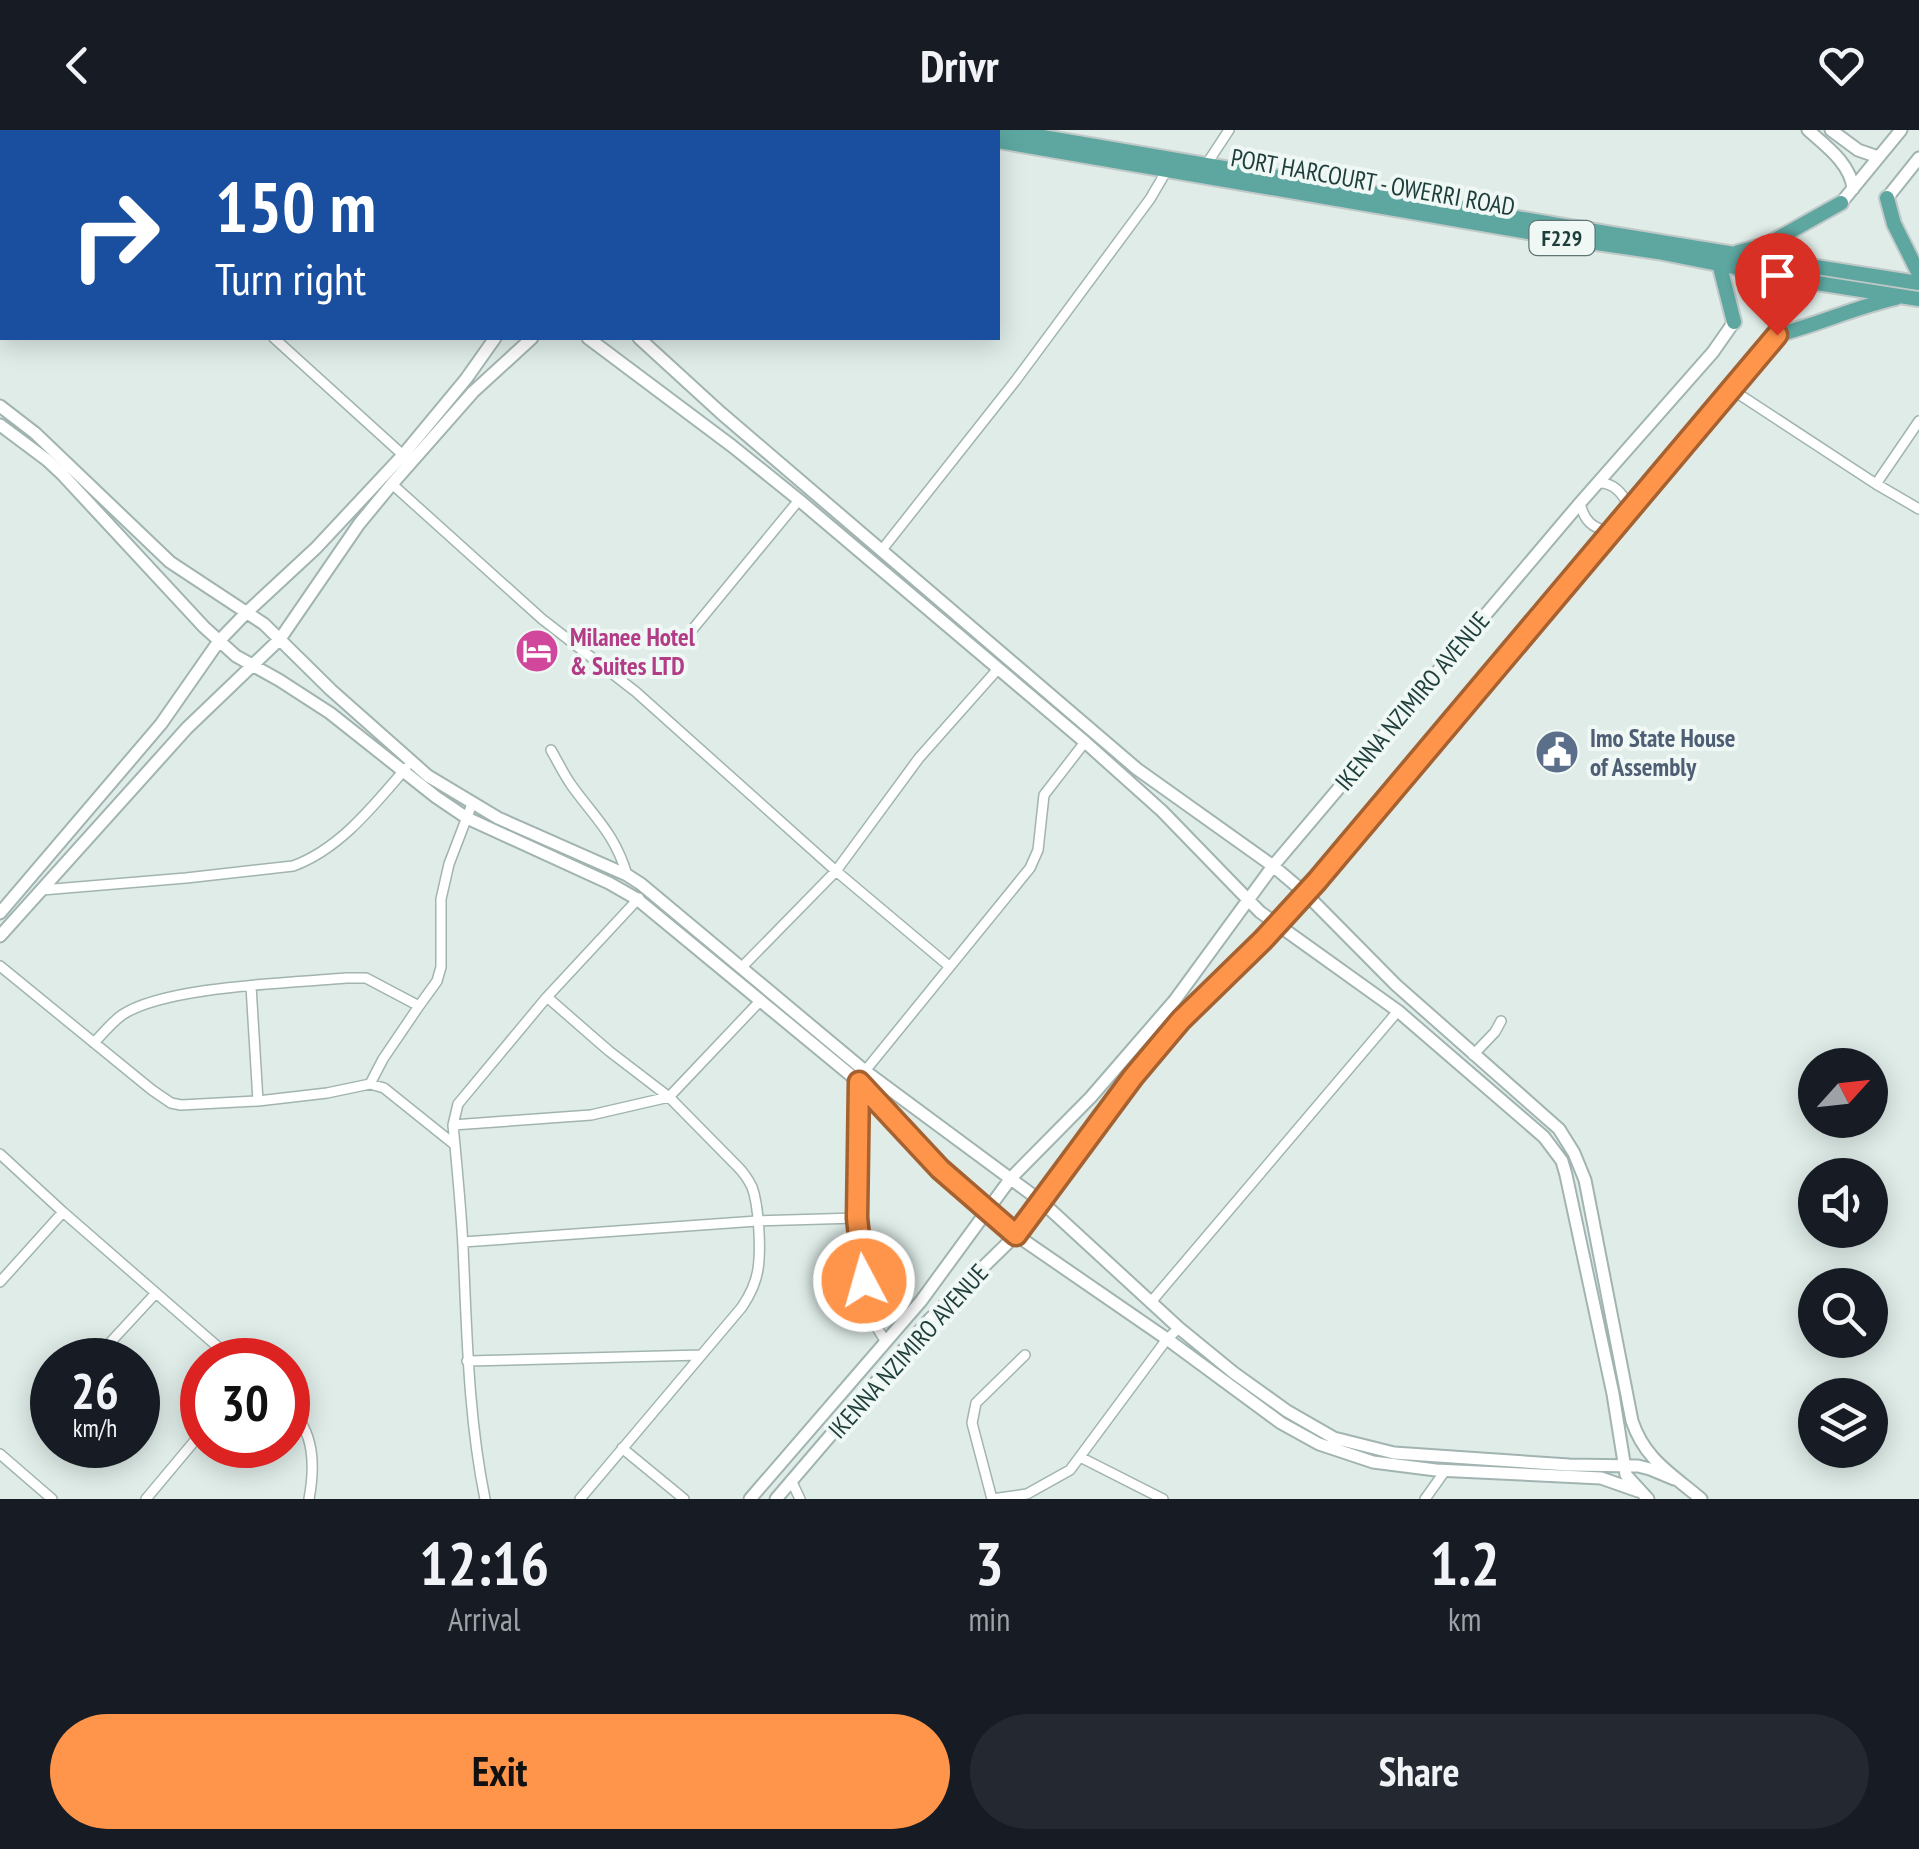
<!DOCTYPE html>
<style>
:root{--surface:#171b24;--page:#242831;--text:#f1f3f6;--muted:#9ea1a6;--accent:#ff954a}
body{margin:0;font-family:"PT Sans Narrow",sans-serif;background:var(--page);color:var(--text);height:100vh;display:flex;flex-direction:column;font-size:38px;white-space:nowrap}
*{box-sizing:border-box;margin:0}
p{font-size:32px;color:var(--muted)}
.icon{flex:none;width:55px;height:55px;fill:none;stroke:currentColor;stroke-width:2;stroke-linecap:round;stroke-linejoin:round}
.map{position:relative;height:1369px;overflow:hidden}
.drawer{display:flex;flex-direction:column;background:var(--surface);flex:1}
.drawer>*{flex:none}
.top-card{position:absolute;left:0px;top:0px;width:1000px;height:210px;box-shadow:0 5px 25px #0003;background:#1a4fa0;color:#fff;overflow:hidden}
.needle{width:65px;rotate:63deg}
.controls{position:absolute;left:1798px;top:918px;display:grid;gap:20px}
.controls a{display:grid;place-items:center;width:90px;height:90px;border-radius:50%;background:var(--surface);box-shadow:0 5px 25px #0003;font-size:50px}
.speed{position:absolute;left:30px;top:1208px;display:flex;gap:20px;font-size:50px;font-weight:700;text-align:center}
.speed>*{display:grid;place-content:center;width:130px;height:130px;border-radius:50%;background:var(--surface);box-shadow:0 5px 25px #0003;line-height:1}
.speed small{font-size:25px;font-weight:400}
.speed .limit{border:15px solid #d22;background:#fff;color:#111}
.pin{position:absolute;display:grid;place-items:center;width:85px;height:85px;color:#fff;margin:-102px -42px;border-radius:50% 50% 50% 0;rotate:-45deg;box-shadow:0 0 10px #0007}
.pin .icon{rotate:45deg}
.me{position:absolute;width:110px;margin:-55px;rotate:354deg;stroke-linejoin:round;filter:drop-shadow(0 0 8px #0008)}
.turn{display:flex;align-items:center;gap:35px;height:210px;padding:0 50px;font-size:45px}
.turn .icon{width:130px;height:130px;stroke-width:2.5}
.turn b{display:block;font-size:70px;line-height:85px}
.eta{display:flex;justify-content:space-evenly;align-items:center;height:170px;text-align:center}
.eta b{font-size:60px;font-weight:700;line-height:70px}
.cta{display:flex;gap:20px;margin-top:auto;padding:20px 50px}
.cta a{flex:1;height:115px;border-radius:60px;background:var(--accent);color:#111;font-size:40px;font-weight:700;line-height:115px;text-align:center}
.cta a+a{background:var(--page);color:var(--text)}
header{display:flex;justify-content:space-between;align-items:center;height:130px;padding:0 50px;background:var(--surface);font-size:45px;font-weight:700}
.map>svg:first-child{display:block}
</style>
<header><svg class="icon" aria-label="back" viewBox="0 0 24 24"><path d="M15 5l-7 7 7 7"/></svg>Drivr<svg class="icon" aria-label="heart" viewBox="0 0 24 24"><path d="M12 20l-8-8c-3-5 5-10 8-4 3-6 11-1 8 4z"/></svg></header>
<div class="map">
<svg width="1919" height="1369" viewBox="0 0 1919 1369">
<rect width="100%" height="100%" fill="#dfece8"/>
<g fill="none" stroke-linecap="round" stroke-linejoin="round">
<defs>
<path id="minor" d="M354,0l2,2
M381,0l3,2
M417,2l2,-2
M0,23l2,1
M1206,35l23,-35
M274,208l129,117
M1731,259l145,95 43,25
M1598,353c16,-1 25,11 32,25
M392,354l150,135 94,73 200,179 113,95
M1876,354l43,-63
M1580,373c4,17 12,26 30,28
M881,421l135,-171 134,-181 17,-29
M692,500l107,-130
M551,620c7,12 13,25 21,36 23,32 43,48 55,89
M42,760l144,-12 107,-12c47,-17 81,-61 113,-98
M0,836l152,124 19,13 10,2 77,-4 69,-8 43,-9 14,4 71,57
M742,837l94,-96 83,-113 78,-88
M251,856l7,115
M547,867l62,54 60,46 69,70c6,6 10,12 14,20 7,19 9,62 6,82 -2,14 -8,26 -16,38l-162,192
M419,876l18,-25 4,-14v-68l8,-35 23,-60
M94,913c9,-10 18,-21 28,-28 43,-29 169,-32 224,-37h20l53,28 -36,53 -13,25
M1473,925l22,-23 6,-11
M865,941l165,-203 8,-18 6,-55 41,-53
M859,952l-2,136 10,94 19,30
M453,995l138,-10 78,-18 92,-97
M0,1024l63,58 170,148
M463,1112l294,-21 100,-3
M0,1152l63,-70
M1151,1172l247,-291
M94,1230l62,-67
M467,1231l234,-6
M288,1277c27,24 27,59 21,92
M622,1318l62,51
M0,1324l52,45
M1080,1327l83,42
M791,1350l9,19
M146,1369l56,-67
M485,1369c-17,-83 -18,-167 -22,-252 -2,-40 -6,-81 -10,-122l5,-21 89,-107 92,-99
M992,1369l35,-5 43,-24 97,-131 12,-11
M992,1369l-20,-76 4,-20 49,-48
M1425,1369l20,-28"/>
<path id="tertiary" d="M1808,0c18,16 43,34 45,59
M1831,0l27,20 20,7
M664,2l2,-2
M685,2l2,-2
M1887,68l32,-40
M1841,73l60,-73
M588,208l144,108 67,54 286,242 77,69 98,101 138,99 146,126 18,24 4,14 47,219 13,81 22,24
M639,208l82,75 416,356 136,97 32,27 91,92 163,144 15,24 11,27 47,241c13,39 40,53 69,78
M0,276l35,27 135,129 94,62 67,66 97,86 70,42 129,57 14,9 224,187 177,131 137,126 55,45 53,38 47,27 60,15 175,12 69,1 12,3 24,10
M0,295l47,35 15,14 142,153 32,29 43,24 51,33 106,84 31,21 142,65 28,16 222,183 81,87 76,66 151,104 114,84 38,21 54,18 63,8 165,8 37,13
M0,783l161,-189 58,-83 27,-28 70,-65 87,-93 63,-76 29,-41
M0,806l187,-208 93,-89 79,-115 33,-40 81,-92 59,-54
M750,1369l171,-198 90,-123 80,-81 84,-97 98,-134 307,-363 133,-151 21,-30
M776,1369l154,-180 86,-84 117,-158 48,-57 82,-80 54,-59 460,-546"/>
<path id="primary" d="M930,0l15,2
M1002,0c305,52 611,106 917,153
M998,11l571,98 89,13 146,29 115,18
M1887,68l7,26 25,50
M1738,122l28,-7 75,-42
M1719,133l15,59
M1777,205c40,-10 78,-28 119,-37"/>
</defs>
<use href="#minor" stroke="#a1b4b1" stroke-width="12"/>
<use href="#tertiary" stroke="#a1b4b1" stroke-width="15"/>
<use href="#primary" stroke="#c0c9c8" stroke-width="18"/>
<use href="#minor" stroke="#fff" stroke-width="9"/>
<use href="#tertiary" stroke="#fff" stroke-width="11"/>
<use href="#primary" stroke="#5ea7a1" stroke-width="14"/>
</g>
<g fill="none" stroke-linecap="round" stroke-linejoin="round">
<defs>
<path id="route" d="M864,1151l-7,-63 2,-136 81,87 76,66 117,-158 48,-57 82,-80 54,-59 460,-546"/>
</defs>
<use href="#route" stroke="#a66130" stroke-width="25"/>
<use href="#route" stroke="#ff954a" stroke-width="18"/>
</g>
<defs>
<symbol id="hotel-disc" viewBox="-11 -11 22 22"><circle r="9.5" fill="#d1479c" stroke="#f0f8f5"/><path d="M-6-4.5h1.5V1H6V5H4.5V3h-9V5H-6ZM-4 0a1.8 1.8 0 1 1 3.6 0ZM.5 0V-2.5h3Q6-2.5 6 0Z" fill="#fff"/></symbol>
<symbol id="civic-disc" viewBox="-11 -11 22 22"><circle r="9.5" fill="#5c6f8a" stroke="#f0f8f5"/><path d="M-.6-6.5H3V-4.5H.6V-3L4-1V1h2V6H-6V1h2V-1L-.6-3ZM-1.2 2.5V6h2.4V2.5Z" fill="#fff"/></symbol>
</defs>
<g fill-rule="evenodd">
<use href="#hotel-disc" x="512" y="496" width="50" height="50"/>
<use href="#civic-disc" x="1532" y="597" width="50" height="50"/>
</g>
<g text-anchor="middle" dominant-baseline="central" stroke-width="8" stroke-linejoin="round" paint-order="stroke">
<rect fill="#f0f8f5" stroke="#5d7673" stroke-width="2.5" x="1529.5" y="91" width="65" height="34" rx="8"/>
<g font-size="22" font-weight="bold" fill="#1e3e3b">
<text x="1562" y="108">F229</text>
</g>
<g font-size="25" fill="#1e3e3b" stroke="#f0f8f5">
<text transform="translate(1373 52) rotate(10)">PORT HARCOURT - OWERRI ROAD</text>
<text transform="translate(1412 571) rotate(-50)">IKENNA NZIMIRO AVENUE</text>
<text transform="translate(908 1221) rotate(-48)">IKENNA NZIMIRO AVENUE</text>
</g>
<g font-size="25" font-weight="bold" fill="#b23c85" stroke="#f0f8f5" text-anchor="start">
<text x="570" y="507">Milanee Hotel<tspan x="570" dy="29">&amp; Suites LTD</tspan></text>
</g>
<g font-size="25" font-weight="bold" fill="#4e5e75" stroke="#f0f8f5" text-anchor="start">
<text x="1590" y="608">Imo State House<tspan x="1590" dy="29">of Assembly</tspan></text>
</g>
</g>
</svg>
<div class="controls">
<a><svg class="needle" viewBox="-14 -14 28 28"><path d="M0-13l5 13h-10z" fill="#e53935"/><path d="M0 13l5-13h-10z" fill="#9ea1a6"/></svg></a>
<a><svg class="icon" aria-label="sound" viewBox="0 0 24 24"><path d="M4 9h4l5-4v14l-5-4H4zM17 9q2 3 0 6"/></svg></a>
<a><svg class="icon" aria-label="search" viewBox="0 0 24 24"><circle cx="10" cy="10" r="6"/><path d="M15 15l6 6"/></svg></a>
<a><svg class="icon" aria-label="layers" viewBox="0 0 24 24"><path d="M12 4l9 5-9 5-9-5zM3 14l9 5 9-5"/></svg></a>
</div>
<div class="speed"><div>26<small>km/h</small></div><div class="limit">30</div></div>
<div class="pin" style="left:1777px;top:205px;background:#d93025"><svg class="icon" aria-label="arrive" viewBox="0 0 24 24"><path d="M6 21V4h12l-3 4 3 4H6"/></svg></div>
<svg class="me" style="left:864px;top:1151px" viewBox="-20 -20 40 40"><circle r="17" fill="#ff954a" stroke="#fff" stroke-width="3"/><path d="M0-11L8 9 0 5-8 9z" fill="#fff"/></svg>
<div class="top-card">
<div class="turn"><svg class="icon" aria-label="right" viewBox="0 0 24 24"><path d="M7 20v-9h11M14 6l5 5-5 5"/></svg><div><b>150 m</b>Turn right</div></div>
</div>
</div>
<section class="drawer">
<div class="eta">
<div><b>12:16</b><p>Arrival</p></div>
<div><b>3</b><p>min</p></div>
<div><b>1.2</b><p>km</p></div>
</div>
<div class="cta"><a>Exit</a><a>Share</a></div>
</section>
